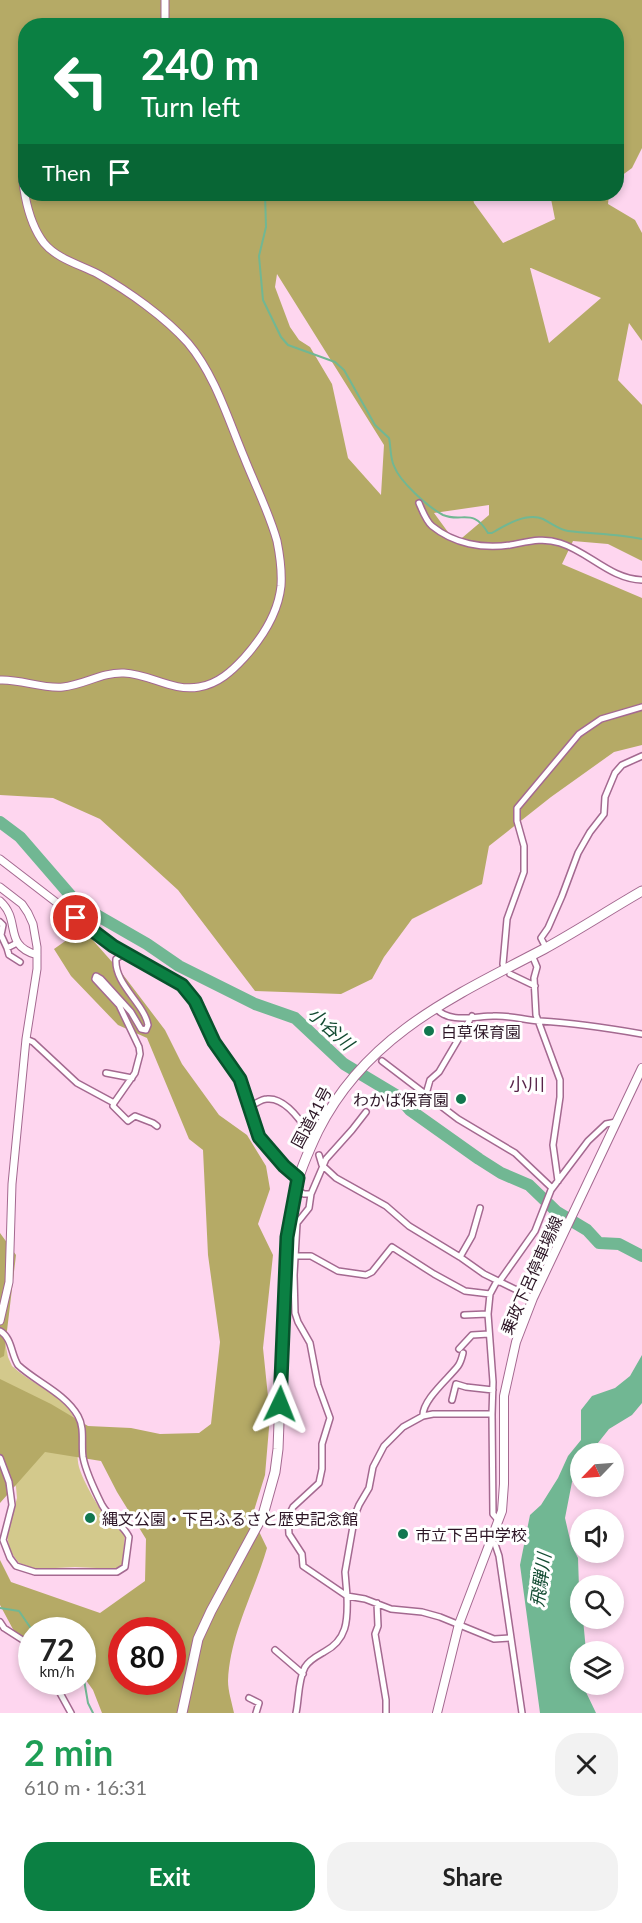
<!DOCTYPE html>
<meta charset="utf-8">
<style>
:root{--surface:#fff;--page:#f2f2f2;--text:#222;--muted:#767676;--accent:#0b8043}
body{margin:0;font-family:Lato,"Noto Sans JP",sans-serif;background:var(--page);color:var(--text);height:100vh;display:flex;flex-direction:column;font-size:22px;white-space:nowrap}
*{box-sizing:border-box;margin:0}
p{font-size:20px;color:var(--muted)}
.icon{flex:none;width:33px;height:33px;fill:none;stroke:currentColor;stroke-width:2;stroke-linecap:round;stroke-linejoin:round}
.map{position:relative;height:1713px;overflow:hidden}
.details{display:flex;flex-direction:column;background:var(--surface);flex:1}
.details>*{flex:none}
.guide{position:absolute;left:18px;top:18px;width:606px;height:183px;border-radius:24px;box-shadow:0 3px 9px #0003;background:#0b8043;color:#fff;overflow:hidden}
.needle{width:39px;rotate:245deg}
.controls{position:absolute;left:570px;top:1443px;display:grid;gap:12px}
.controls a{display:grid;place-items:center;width:54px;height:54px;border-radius:50%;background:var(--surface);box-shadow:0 3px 9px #0003;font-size:30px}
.speed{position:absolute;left:18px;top:1617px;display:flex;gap:12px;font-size:30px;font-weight:700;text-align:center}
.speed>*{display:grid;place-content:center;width:78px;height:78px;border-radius:50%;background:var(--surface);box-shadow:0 3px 9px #0003;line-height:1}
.speed small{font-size:15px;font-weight:400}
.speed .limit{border:9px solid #d22;background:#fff;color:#111}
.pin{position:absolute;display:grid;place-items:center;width:51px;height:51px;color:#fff;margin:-26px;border:3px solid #fff;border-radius:50%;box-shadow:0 2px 6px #0007}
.me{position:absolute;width:66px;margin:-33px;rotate:2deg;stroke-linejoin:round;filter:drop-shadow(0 0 4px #0008)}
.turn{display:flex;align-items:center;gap:21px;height:126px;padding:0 24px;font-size:27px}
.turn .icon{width:78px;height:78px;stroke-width:2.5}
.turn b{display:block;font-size:42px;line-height:51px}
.then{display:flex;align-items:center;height:57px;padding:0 24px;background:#0003;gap:12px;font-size:22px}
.round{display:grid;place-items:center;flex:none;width:63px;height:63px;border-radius:24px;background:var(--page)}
.overview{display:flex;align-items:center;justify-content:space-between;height:102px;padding:0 24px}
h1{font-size:36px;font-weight:700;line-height:45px;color:#1e9e55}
.cta{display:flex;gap:12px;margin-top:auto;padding:12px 24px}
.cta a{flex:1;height:69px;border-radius:24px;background:var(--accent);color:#fff;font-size:24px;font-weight:700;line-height:69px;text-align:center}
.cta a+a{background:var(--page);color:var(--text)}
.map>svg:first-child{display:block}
</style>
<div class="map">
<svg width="642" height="1713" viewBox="0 0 642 1713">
<rect width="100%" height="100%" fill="#fed6ef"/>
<path fill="#d3c98c" d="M0,1336l4,1 4,20 4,9c18,17 45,26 59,46 10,15 4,38 8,55 4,14 20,42 29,53 5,6 13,8 17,15l-3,30 -4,4 -43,-2 -39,2 -17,-6 -9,-12 -3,-15 10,-38 -1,-11 -16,-42z"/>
<path fill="#b5aa66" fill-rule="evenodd" d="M0,0h642v148l-10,20 -15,11 -1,-153h-590v168h446l2,9 29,40 52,-24 -5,-25h59l-1,10 27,16 7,13v108l-13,-18 -11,57 24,25v156l-34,-17 -35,-3 -11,23 80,34v147l-28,7 -63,45 -62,49 -7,38 -70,35 -28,38 -12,22 -31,15 -86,-3 -77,-101 -78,-71 -47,-21 -53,-3zM530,268h1l70,30 -52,45zM277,274l107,171 -3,50 -33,-37 -16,-74 -22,-37 -11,-7 -9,-13 -15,-40zM489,505v10l-33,28 -22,-30z
M71,937h19l31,35 44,58 17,34 37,51 28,20 19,31 4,23 -12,35 15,31 -10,93 7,68 -5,59 -13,42 15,31c-13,45 -37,86 -39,133 0,10 4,22 6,32h-132l-9,-23 -10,-14 -1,-46h-50l-1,19 -16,-16 -15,-28v-45l11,22 89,31 45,-32 1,-42 -29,-47 -16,-31 -56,-9 -45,51v-127v3l51,25 37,22 43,2 29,6 39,-1 12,-9 9,-82 -12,-87 -5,-105 -14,-11 -42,-101 -29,-13 -47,-49 -17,-27zM122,1630h50v52h-50z
M0,1233l16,22 -12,101 -4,2z"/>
<path fill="#71b793" d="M642,1355v48l-10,12 -23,14 -19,24 -10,1v15l-8,13 -7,36 6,26 7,14 2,60 3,1 3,32 -6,1v32l5,1v5l11,23h-56l-20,-148 10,-50 11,-10 17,-27 10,-22 13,-16v-30l11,-14 23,-8 15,-12z"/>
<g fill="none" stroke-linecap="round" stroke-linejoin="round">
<path stroke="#71b793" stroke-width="2" d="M265,194l1,33 -7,29 4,44 18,37 7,8 47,17 9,8 31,55 14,13c2,9 1,20 5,28 6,16 34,41 49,49 19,8 30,-8 45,18h4c13,-8 35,-21 51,-14 8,4 17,11 25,12 25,3 50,3 74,8
M0,1608l19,3 13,19
M82,1668l6,35 5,10"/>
<path stroke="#71b793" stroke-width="12" d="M0,822l20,15 51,59 22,17 54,31 32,22 76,38 40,14 49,46 55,33 11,13 69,49 22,14 28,12 28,27 30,18 12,13 20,1 23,12"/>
<defs>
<path id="minor" d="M419,503c3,7 7,18 13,23 22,18 51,23 78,19 17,-3 32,-8 50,-2 29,9 50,36 82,37
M0,922l3,3 -2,10 6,13 10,-5
M7,948l2,7 11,7
M546,948l-5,-10 7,-10 14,-32 16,-43 12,-21 14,-18 1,-17 10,-24 7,-8 20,-9
M532,955l5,12 -3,11 2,37 24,65v17l-7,48 5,36
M503,964l4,-45 17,-47v-26l-7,-25v-13l62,-74 22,-15 41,-12
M510,974l25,12
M436,1008c12,16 40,8 57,8 16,-1 31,4 47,5 34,2 68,7 102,13
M26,1039l7,3 44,41 37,20 21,-30 5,-19 -1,-7 -20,-42 -24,-26 1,-3 5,3 30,33 10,17 5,1 2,-5c-4,-22 -34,-41 -32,-66l9,-6
M382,1061l76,58 57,34 37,35
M106,1073l26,5
M426,1094l4,-14 9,-8 33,-56
M114,1103l-1,3 15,15 7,-5 18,7 4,3
M250,1106c6,-2 11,-7 17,-7 18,-2 35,23 43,36
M366,1112l-14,18 -26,29 -15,35 -2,14 -12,15 -3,52 1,38 3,9 12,21 8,42 12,33 -8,26v25l-3,14 -26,24 -5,10 1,17 13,20 1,12 44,30 -2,-24 10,-57 4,-10 10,-17 4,-21 11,-21 19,-19 20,-11 10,-2h59
M319,1155l3,10 14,13 50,28 23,20 51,31 24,17 49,24
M295,1189l9,5h7
M295,1256h16l27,15 28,4 6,-3 20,-25 42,27 31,17 25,3
M460,1257l12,-21 8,-28
M497,1281l-7,13 -2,20 5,68 -1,32 1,100 6,7
M499,1282l36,-51 16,-41 37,-49 18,-17 10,-2
M464,1315l24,-1
M0,1331c12,7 11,23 18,34 18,17 47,28 60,51 7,12 3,28 5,41 3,16 12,34 19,48 7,13 21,19 27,32l-4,30 -8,5h-82l-19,-6 -6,-8 -7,-18 9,-35 -3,-23 -9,-24
M459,1349l13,-14 17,-1
M452,1400l4,-16 10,3 27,3
M423,1416c-1,-16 26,-38 35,-50 3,-4 4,-9 5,-13
M491,1541l4,3 4,12 23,157
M377,1603l1,23 -3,8 11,66v13
M0,1622l4,6 28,18
M275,1650l28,24
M54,1682l17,31
M249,1698l10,5 -3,10
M296,1713c3,-14 2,-33 9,-46 4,-7 12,-11 19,-15 23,-12 24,-31 23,-56l18,3 26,10 31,3 18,5 54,22 17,-1"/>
<path id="tertiary" d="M165,0v26
M0,680c21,-1 42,9 63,7 21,-2 39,-15 61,-14 26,1 49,19 75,14 19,-3 33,-16 45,-29 18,-20 34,-44 37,-72 1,-15 -1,-30 -4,-45 -8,-29 -22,-56 -33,-84 -16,-38 -29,-82 -56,-114 -23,-26 -60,-52 -90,-69 -17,-9 -41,-15 -54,-31 -17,-22 -27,-70 -18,-96
M0,859l113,87 69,39 13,16 19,41 26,37 19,58 25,29 15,12
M0,887l22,17 6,9 5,11 4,23v22l-11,70 -14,145 -3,98 -9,39
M0,901c22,20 2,44 37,54"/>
<path id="secondary" d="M437,1713l22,-89 43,-113 2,-27v-88l12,-54 17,-44 109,-230"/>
<path id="trunk" d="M182,1713l16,-74 13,-28 52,-96 12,-43 3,-23c2,-49 3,-97 6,-146 1,-38 3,-75 11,-113 5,-20 14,-40 23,-59 48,-96 136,-135 226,-182 33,-18 65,-39 98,-58"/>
</defs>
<use href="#minor" stroke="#a46990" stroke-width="8"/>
<use href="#tertiary" stroke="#a46990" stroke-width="9"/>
<use href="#secondary" stroke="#a46990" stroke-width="10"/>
<use href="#trunk" stroke="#a46990" stroke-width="11"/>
<use href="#minor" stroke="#fff" stroke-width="5"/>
<use href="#tertiary" stroke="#fff" stroke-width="7"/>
<use href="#secondary" stroke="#fff" stroke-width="8"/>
<use href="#trunk" stroke="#fff" stroke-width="9"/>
</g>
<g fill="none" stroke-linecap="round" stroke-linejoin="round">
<defs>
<path id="route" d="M76,918l37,28 69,39 13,16 19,41 26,37 19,58 25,29 14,12 -11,59 -7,167"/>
</defs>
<use href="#route" stroke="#07532c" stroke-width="15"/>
<use href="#route" stroke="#0b8043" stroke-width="10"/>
</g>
<g fill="#12774f" stroke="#fff" stroke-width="2">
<circle cx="429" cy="1031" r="6"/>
<circle cx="461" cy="1099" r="6"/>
<circle cx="90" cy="1518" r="6"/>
<circle cx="403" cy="1534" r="6"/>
</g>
<g text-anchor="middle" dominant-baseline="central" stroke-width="6" stroke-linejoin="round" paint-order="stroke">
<g font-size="16" fill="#2c1525" stroke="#fff" text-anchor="start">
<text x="441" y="1031">白草保育園</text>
<text x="449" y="1099" text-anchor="end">わかば保育園</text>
<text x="102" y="1518">縄文公園・下呂ふるさと歴史記念館</text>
<text x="415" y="1534">市立下呂中学校</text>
</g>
<g font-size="16" fill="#2c1525" stroke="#fff">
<text transform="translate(311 1117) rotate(-62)">国道41号</text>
<text transform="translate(531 1275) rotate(-66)">乗政下呂停車場線</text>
</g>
<g font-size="18" font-style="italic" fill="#144c33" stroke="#fff">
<text transform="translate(331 1028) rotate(42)">小谷川</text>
<text transform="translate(540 1580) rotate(-82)">飛騨川</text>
</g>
<g font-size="18" fill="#582449" stroke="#fff">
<text x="527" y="1084">小川</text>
</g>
</g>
</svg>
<div class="controls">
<a><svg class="needle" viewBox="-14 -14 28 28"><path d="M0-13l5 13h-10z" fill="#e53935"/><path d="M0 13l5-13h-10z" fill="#767676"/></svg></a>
<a><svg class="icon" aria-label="sound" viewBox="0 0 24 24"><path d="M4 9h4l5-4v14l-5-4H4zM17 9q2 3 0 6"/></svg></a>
<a><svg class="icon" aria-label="search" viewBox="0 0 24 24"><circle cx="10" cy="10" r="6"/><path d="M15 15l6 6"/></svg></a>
<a><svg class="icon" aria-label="layers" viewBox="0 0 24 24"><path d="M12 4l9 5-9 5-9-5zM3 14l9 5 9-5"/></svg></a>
</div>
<div class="speed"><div>72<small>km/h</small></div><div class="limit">80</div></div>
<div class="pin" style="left:76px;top:918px;background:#d93025"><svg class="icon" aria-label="arrive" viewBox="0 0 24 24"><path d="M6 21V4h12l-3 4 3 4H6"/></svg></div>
<svg class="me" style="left:280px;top:1404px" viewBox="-20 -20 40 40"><path d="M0-17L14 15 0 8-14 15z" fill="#0b8043" stroke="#fff" stroke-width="4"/></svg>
<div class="guide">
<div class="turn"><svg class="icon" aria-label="left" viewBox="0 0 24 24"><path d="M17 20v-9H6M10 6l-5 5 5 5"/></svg><div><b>240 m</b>Turn left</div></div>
<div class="then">Then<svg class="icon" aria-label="arrive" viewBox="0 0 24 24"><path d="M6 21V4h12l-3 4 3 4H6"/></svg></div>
</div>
</div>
<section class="details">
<div class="overview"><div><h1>2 min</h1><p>610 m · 16:31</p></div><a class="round"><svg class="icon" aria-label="close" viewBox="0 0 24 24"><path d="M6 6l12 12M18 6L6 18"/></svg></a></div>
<div class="cta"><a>Exit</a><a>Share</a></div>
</section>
